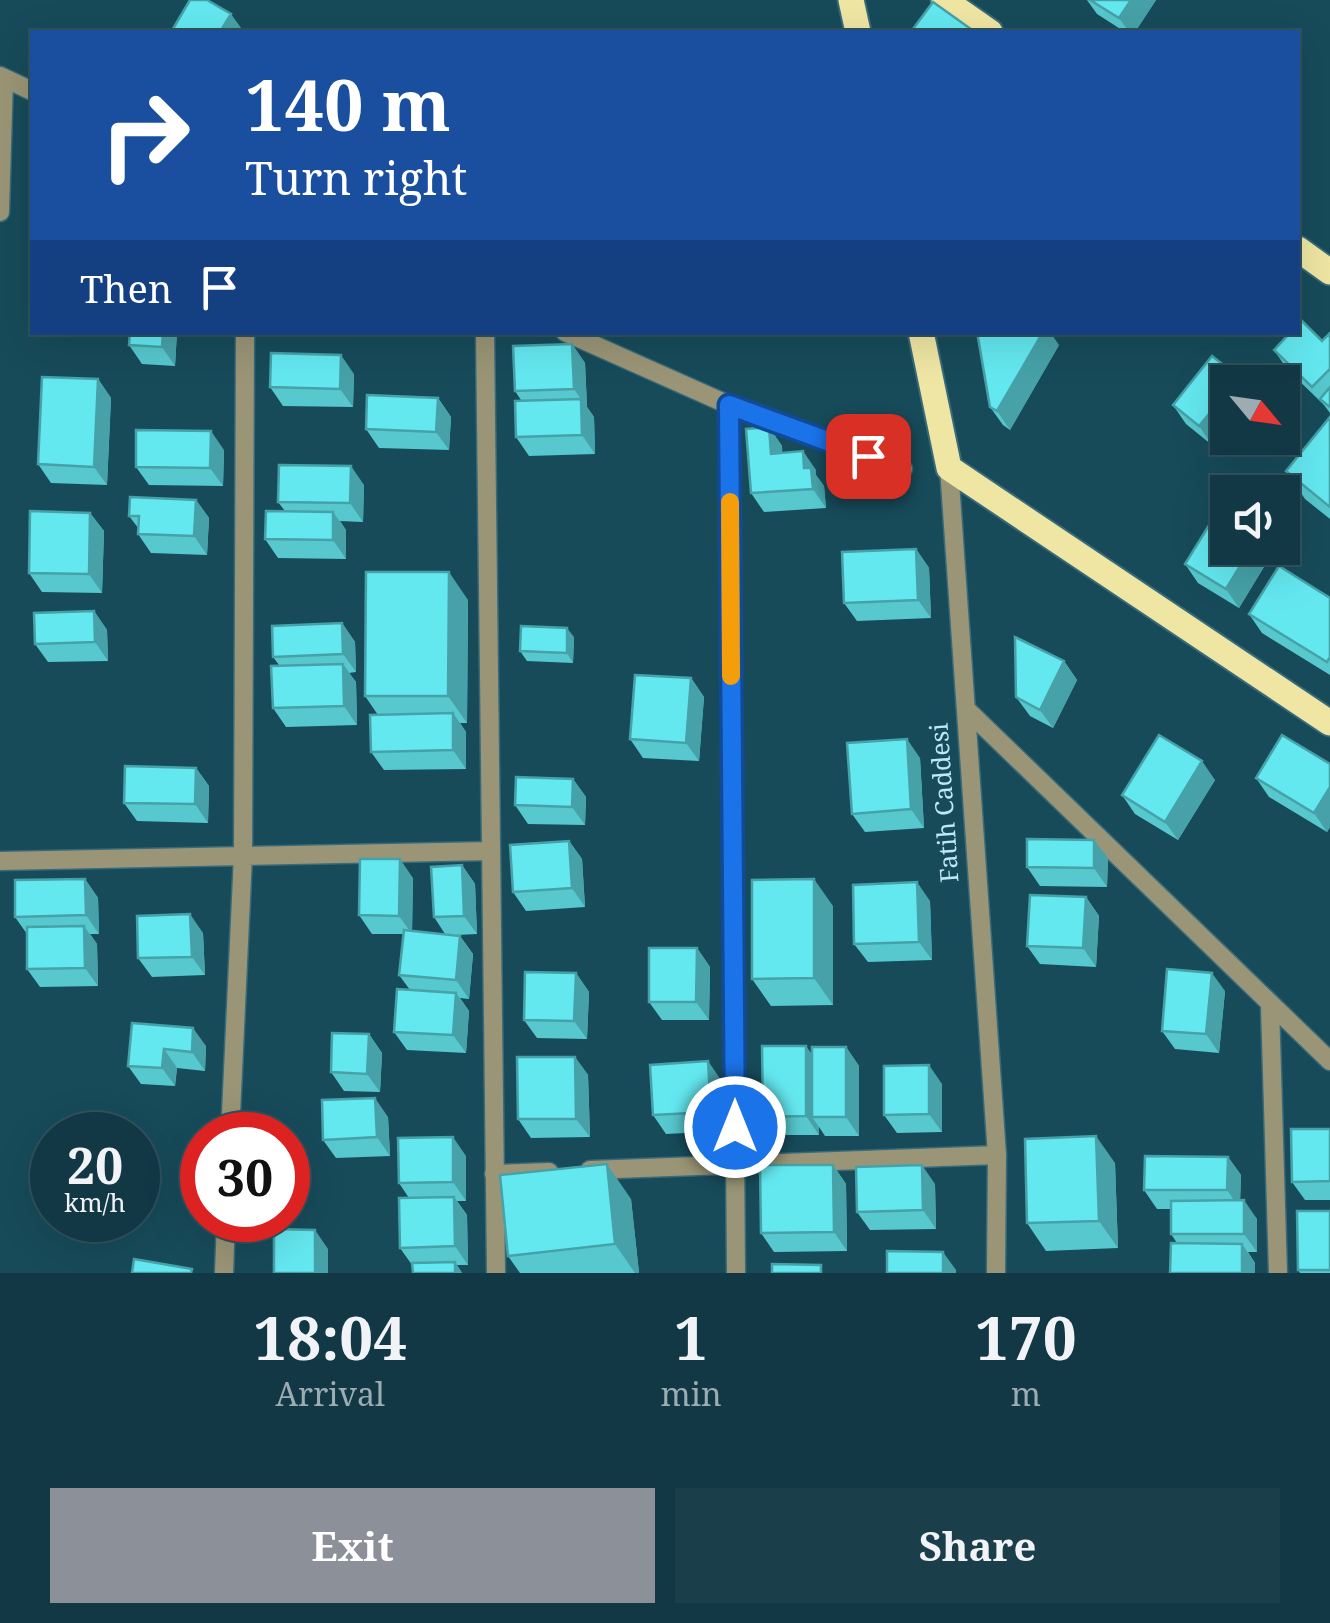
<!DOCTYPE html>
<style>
:root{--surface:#113844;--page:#1a3f4b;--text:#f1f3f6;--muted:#9cacb2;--line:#30525d;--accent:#8c9099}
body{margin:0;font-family:"Noto Serif",serif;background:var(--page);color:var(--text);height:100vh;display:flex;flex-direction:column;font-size:38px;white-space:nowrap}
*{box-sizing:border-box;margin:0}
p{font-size:32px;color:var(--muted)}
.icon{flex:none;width:55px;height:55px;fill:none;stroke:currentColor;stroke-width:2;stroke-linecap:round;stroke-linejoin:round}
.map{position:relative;height:1273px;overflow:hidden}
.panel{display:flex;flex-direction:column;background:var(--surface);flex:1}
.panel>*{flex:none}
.guide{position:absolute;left:30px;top:30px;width:1270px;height:305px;border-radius:0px;box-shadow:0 10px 40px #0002,0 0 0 2px var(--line);background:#1a4fa0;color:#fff;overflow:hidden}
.needle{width:65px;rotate:119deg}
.fabs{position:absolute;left:1210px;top:365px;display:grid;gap:20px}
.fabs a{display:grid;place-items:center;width:90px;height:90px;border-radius:0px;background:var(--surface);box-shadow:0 10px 40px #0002,0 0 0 2px var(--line);font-size:50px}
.speed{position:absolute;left:30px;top:1112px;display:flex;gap:20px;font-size:50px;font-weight:700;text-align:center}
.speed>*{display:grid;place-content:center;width:130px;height:130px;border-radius:50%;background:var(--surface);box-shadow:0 10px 40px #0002,0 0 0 2px var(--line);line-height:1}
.speed small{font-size:25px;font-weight:400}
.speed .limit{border:15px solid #d22;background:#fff;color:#111}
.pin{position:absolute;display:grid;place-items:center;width:85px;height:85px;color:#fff;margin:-42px;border-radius:20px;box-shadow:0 5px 15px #0006}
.me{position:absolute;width:110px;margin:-55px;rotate:0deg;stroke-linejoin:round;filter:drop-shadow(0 0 8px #0008)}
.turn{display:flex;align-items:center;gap:35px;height:210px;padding:0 50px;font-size:45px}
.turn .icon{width:130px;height:130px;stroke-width:2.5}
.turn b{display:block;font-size:70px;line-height:85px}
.then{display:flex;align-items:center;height:95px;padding:0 50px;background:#0003;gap:20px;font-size:38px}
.eta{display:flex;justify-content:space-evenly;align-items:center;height:170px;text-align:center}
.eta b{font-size:60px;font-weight:700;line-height:70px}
.action{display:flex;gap:20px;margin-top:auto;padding:20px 50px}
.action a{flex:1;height:115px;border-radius:0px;background:var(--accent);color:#fff;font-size:40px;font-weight:700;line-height:115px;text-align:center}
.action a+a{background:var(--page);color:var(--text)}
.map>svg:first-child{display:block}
</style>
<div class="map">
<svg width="1330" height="1273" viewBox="0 0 1330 1273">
<rect width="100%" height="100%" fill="#174b5a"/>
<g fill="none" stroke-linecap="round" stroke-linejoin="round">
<defs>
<path id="minor" d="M0,76l32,15
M0,212l4,-134
M485,332l11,941
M565,332l164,73 174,64
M729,405l7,868
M949,468l48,687 -1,118
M966,709l364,352
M0,861l491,-10
M1270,1006l8,267
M230,1135l13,-279 2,-524
M590,1170l407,-15
M494,1174l55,-2
M224,1273l2,-53"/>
<path id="major" d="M851,0l7,32
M944,0l46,32
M1298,249l32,23
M921,332l28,136 381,255"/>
</defs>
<use href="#minor" stroke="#386a79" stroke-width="21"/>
<use href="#major" stroke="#386a79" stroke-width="29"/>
<use href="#minor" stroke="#9a9576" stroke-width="18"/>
<use href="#major" stroke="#efe6a4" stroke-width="25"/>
</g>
<path fill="#56c8ce" d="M1087,0h69l-21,32h-10l-28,-18z
M177,332l-2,34 -33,-2 -13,-19z
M1330,333v80l-6,-8 -37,-36 -13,-19 48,-9z
M572,344l13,19 2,44 7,10 1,37 -66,2 -13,-19 5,-37 -6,-9z
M1059,345l-49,85 -7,-5 -13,-18z
M1212,356v89l-26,-21 -13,-19z
M354,374l-1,33 -70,-1 -13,-19z
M98,379l13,19 -4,87 -56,-2 -13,-19z
M438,398l13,19 -2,33 -70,-2 -13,-19z
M1330,416v103l-25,-20 -19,-28z
M769,427l13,19v7l34,17v5l8,11 2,22 -62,4 -13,-19z
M224,450l-1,36 -74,-1 -13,-18z
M364,485l-1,37 -23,-1 6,9v29l-68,-1 -13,-19 20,-28 -7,-9z
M196,500l13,18 -2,37 -56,-2 -13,-19 1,-5 -10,-13z
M90,513l14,18 -2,62 -60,-1 -13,-19z
M916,549l13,19 2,50 -74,3 -13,-18z
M1270,557l-31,51 -41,-25 -13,-19z
M1330,598v77l-68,-42 -13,-19z
M468,600l-1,123h-7l6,9v37l-82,1 -13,-18 7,-37 -13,-19z
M94,611l13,19 1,31 -60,1 -13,-18z
M342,623l13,19 1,30 -7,1 7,9 1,43 -71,2 -13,-19 6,-43 -6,-8z
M574,637l-1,26 -46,-2 -7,-10z
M1064,661l13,19 -24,48 -23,-12 -14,-19z
M691,678l13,19 -5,64 -56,-3 -13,-19z
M920,758l4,70 -59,4 -13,-18z
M1330,764v63l-3,5 -58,-35 -13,-19z
M196,768l13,18 -1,37 -71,-2 -13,-18z
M573,779l13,18 -1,28 -57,-1 -13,-19z
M1215,780l-37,60 -43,-26 -13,-19z
M569,841l13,18 3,48 -59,4 -13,-19z
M1108,858l-1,29 -67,-1 -13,-19z
M462,865l13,19 2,50 -20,1 3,1 13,18 -4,45 -9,-1 9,13 -3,42 -59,-3 -13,-18 16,-42 -11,-15 5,-41h-32l-13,-19 54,-37 -1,53 33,3 -11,-17z
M85,879l13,19 1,36h-9l7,10 1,42 -58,1 -13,-18v-35l-12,-17z
M1086,897l13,19 -3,51 -56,-3 -13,-18z
M930,901l2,59 -64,2 -14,-18z
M833,906v99l-62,1 -19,-27z
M203,933l2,42 -53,2 -14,-19z
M697,948l13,19 -1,53h-47l-13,-18z
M576,973l13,19 -2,47 -50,-1 -13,-18z
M1225,991l-6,62 -44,-4 -13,-18z
M132,1023l74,23 -1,25 -28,-3 -2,18 -34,-2 -13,-18z
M369,1034l13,19 -2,39 -36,-1 -13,-19z
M846,1047l13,19v70h-34l-6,-9v8h-43l-13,-18 49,-62z
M575,1057l13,18 2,62 -59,1 -13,-19z
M721,1080l3,51 -58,3 -13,-19z
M942,1084v48l-45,1 -13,-18z
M388,1117l2,39 -54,2 -13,-18z
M1330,1129v71h-25l-13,-18z
M466,1156v45h-9l10,14 1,50h-11l5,8h-49l-1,-8 -12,-17 9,-50 -10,-15z
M1228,1157l13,18 -1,25 17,19v33h-9l7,11v10h-85l7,-30 -6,-9v-25h-14l-13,-19z
M1115,1163l3,85 -72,3 -19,-28z
M833,1165l13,19 1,67 -73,1 -13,-19z
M935,1184l1,45 -66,1 -13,-18z
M631,1199l8,74h-119l-12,-17z
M1330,1211v62h-30l-2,-3z"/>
<path fill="#46a2a8" d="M1131,0h25l-21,32h-6l-10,-14z
M231,14l13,18h-24z
M163,332h14l-2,34 -13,-19z
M1043,332h7l9,13 -49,85 -13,-19z
M572,344l13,19 2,44 7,10 1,37 -13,-19 -1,-36 -7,-10z
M341,355l13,19 -1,33 -13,-18z
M98,379l13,19 -4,87 -13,-18z
M1228,391v35l-16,19 -13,-19z
M438,398l13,19 -2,33 -13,-18z
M769,427l13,19 2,26 -13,-18z
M211,431l13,19 -1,36 -13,-18z
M803,451l13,19v5l8,11 2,22 -13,-19 -9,-21z
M351,466l13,19 -1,37 -13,-19z
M196,500l13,18 -2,37 -13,-19z
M333,512l13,18v29l-13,-19z
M90,513l14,18 -2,62 -13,-19z
M1251,548h12l7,9 -31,51 -13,-19z
M916,549l13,19 2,50 -13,-18z
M449,572l19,28 -1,123 -19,-27z
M94,611l13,19 1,31 -13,-19z
M342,623l13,19 1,30 -13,-18z
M567,628l7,9 -1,26 -6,-10z
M1064,661l13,19 -24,48 -13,-18z
M343,664l13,18 1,43 -13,-19z
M691,678l13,19 -5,64 -13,-18z
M453,713l13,19v37l-13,-19z
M907,739l13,19 4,70 -13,-19z
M1202,761l13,19 -37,60 -13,-18z
M196,768l13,18 -1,37 -13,-19z
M573,779l13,18 -1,28 -13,-18z
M1330,787v40l-3,5 -13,-19z
M1094,840l14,18 -1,29 -13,-19z
M569,841l13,18 3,48 -13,-19z
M400,859l13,19 -1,56 -13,-18z
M462,865l13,19 2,50 -13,-18z
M85,879l13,19 1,36 -13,-19z
M814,879l19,27v99l-19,-27z
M917,882l13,19 2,59 -13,-18z
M1086,897l13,19 -3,51 -13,-19z
M190,914l13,19 2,42 -13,-18z
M84,926l13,18 1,42 -13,-18z
M460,936l13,18 -4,45 -13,-19z
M697,948l13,19 -1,53 -13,-18z
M576,973l13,19 -2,47 -13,-18z
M1212,973l13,18 -6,62 -13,-19z
M456,993l13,18 -3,42 -13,-18z
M193,1028l13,18 -1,25 -13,-19z
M369,1034l13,19 -2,39 -13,-18z
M806,1046l13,18 -7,53 7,10v8l-13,-19z
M846,1047l13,19v70l-13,-19z
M164,1049l13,19 -2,18 -13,-18z
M575,1057l13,18 2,62 -14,-18z
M708,1061l13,19 3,51 -13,-19z
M929,1065l13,19v48l-13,-18z
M375,1098l13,19 2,39 -13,-19z
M1096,1136l19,27 3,85 -19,-27z
M453,1137l13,19v45l-13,-19z
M1228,1157l13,18 -1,34 -13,-19z
M607,1164l24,35 8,74h-4l-20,-29z
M833,1165l13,19 1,67 -13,-19z
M922,1165l13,19 1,45 -13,-19z
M454,1197l13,18 1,50 -13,-19z
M1244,1200l13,19v33l-13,-18z
M315,1230l13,19v24h-13z
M1242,1244l13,19v10h-13z
M943,1252l13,18v3h-13z
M455,1262l7,11h-7z"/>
<path fill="#64e8f0" stroke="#46a2a8" stroke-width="2.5" d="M190,0h17l24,14 -11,18h-49z
M1090,0h41l-12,18z
M933,2l42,30h-58l-4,-3z
M1302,321l20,20 8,-8v36l-18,18 -38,-37 17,-18h7v-6z
M130,332h33l-1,15 -33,-2z
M977,332h66l-46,79 -7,-4z
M572,344l2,45 -59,2 -2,-45z
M271,353l70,2 -1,34 -70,-2z
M1212,356l27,21 -5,5h-6v9l-29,35 -26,-21z
M42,377l56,2 -4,88 -56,-3z
M1330,387v20l-10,-8z
M367,395l71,3 -2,34 -70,-3z
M581,399l1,36 -66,2 -1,-36z
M1330,417v90l-44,-36z
M769,427l2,27 32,-3 1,17h7l2,21 -62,4 -5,-64z
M136,430l75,1 -1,37 -74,-1z
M279,465l72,1 -1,37 -72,-1z
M130,497l66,3 -2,36 -56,-2 1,-18h-10z
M30,511l60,2 -1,61 -60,-1z
M266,511l67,1v28l-68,-1z
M1216,514l12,7v27h23l-25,41 -41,-25z
M916,549l2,51 -74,3 -2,-51z
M1279,566l51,32v59l-3,5 -78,-48z
M366,572h83l-1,124h-83z
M94,611l1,31 -60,2 -1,-31z
M342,623l1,31 -70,3 -1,-31z
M521,626l46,2v25l-47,-2z
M1015,637l49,24 -24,49 -24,-13z
M343,664l1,42 -71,2 -2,-42z
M635,675l56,3 -5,65 -56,-4z
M453,713v37l-82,2 -1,-37z
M1159,735l43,26 -37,61 -43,-27z
M1282,735l48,29v23l-16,26 -58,-35z
M907,739l4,70 -59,5 -5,-71z
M125,766l71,2 -1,36 -71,-1z
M516,777l57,2 -1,28 -57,-2z
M1027,839l67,1v28l-67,-1z
M569,841l3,47 -59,4 -3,-47z
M360,859h40l-1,57 -40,-1z
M462,865l2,51 -30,1 -3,-50z
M85,879l1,36 -71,2v-37z
M814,879v99l-62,1v-99z
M917,882l2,60 -65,2 -1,-59z
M1030,895l56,2 -3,51 -56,-2z
M190,914l2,43 -54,1 -1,-42z
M84,926l1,42 -58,1v-42z
M404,930l56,6 -4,44 -57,-5z
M649,948h48l-1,54h-47z
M1167,969l45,4 -6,61 -44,-3z
M525,972l51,1 -2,48 -50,-1z
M397,989l59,4 -3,42 -59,-3z
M132,1023l61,5 -1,24 -28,-3 -2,19 -34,-2z
M332,1033l37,1 -2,40 -36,-2z
M762,1046h44v70l-43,1z
M812,1047h34v70h-34z
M517,1057h58l1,62h-58z
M708,1061l3,51 -58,3 -3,-50z
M929,1065v49l-45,1v-49z
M375,1098l2,39 -54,3 -1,-40z
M1291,1129h39v52l-38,1z
M1096,1136l3,85 -72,2 -2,-84z
M453,1137v45l-54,1 -1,-45z
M1145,1156l83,1 -1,33h-83z
M607,1164l8,80 -107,12 -8,-81z
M760,1165h73l1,67 -73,1z
M922,1165l1,45 -66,2 -1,-45z
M454,1197l1,49 -55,2 -1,-50z
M1244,1200v34h-73v-33z
M1297,1211h33v59h-32z
M274,1229l41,1v43h-41z
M1171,1243l71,1v29h-72z
M887,1251l56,1v21h-56z
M134,1259l58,10 -1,4h-59z
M455,1262v11h-42l-1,-10z
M772,1264l49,1v8h-49z"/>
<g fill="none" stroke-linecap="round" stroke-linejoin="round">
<defs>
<path id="route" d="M735,1127l-6,-722 139,51"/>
</defs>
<use href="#route" stroke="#114b97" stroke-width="25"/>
<use href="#route" stroke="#1a73e8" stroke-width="18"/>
<path stroke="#f59e0b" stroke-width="18" d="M730,502l1,174"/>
</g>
<g text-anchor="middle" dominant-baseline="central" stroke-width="10" stroke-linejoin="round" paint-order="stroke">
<g font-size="25" fill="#bde8f7" stroke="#174b5a">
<text transform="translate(943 803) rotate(-94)">Fatih Caddesi</text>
</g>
</g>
</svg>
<div class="fabs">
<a><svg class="needle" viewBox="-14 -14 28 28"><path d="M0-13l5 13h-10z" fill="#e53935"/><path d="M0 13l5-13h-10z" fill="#9cacb2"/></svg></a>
<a><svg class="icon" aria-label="sound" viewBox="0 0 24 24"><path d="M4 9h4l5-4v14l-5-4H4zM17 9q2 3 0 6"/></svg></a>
</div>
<div class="speed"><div>20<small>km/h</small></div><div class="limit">30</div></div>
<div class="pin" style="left:868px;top:456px;background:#d93025"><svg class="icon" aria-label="arrive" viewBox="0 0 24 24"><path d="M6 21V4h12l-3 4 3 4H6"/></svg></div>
<svg class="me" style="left:735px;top:1127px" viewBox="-20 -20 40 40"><circle r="17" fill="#1a73e8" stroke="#fff" stroke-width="3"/><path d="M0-11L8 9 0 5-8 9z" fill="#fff"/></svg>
<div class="guide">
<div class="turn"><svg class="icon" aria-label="right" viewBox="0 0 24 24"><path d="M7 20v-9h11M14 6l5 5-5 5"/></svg><div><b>140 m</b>Turn right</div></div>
<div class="then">Then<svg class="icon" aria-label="arrive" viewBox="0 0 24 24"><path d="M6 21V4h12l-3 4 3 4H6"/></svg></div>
</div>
</div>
<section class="panel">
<div class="eta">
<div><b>18:04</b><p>Arrival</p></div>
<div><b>1</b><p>min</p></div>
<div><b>170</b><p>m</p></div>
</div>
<div class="action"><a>Exit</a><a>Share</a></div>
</section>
